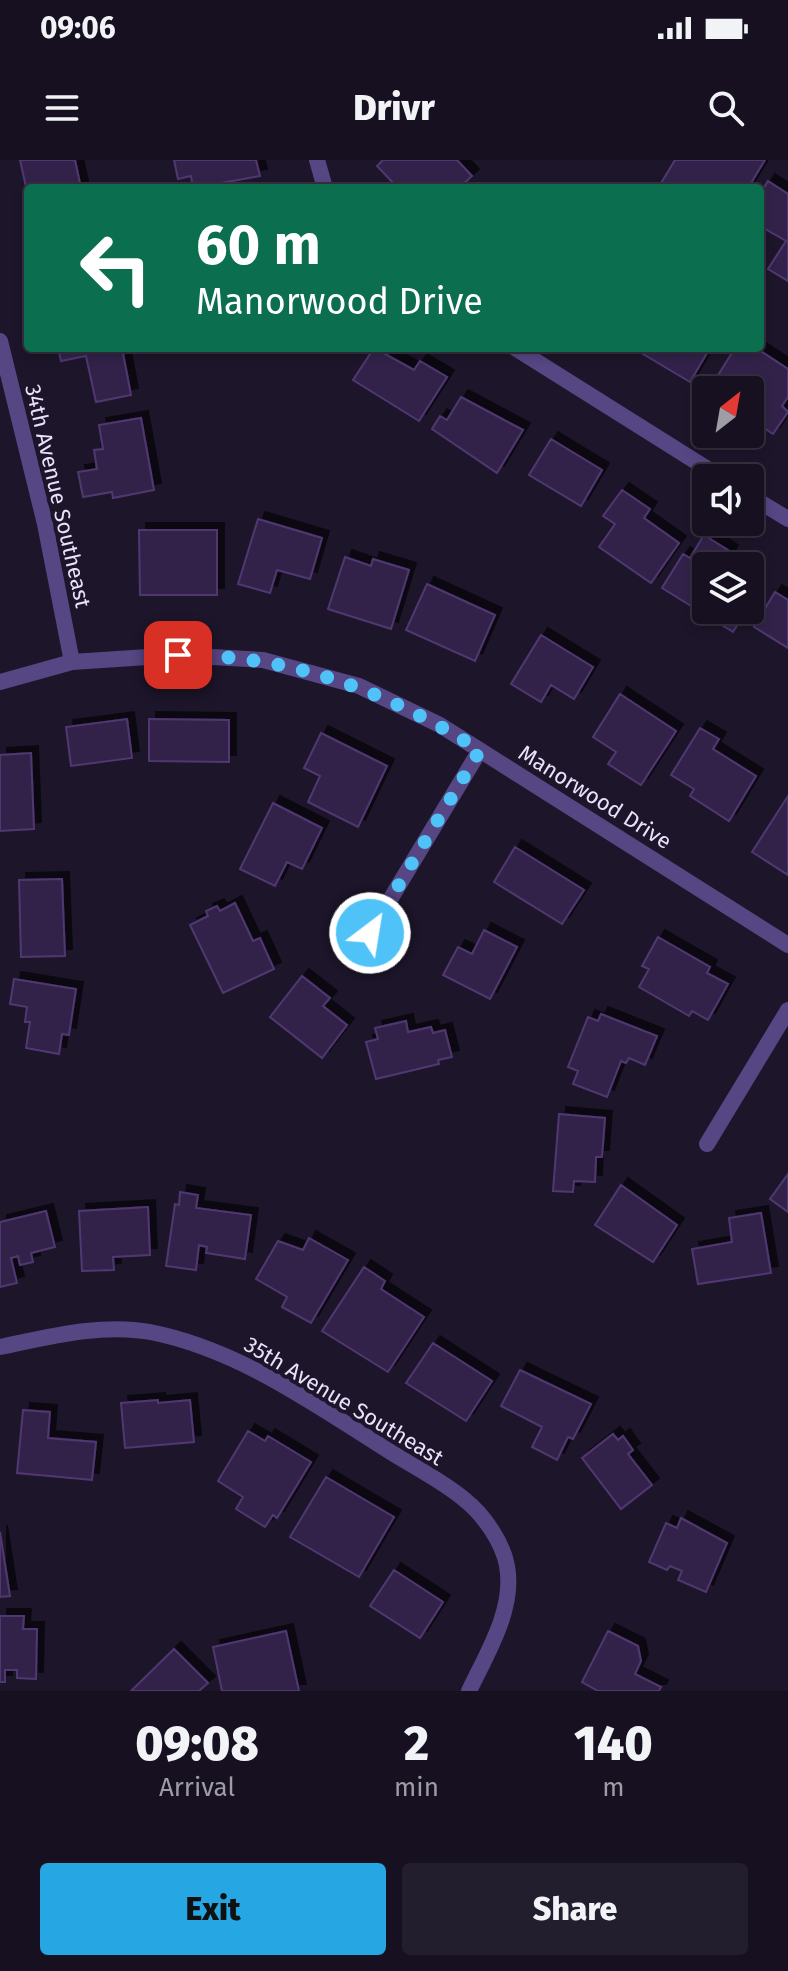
<!DOCTYPE html>
<style>
:root{--surface:#161020;--page:#231e2d;--text:#f1f3f6;--muted:#9e9da5;--line:#35303e;--accent:#26a7e3}
body{margin:0;font-family:"Fira Sans",sans-serif;background:var(--page);color:var(--text);height:100vh;display:flex;flex-direction:column;font-size:30px;white-space:nowrap}
*{box-sizing:border-box;margin:0}
p{font-size:26px;color:var(--muted)}
.icon{flex:none;width:44px;height:44px;fill:none;stroke:currentColor;stroke-width:2;stroke-linecap:round;stroke-linejoin:round}
.map{position:relative;height:1531px;overflow:hidden}
.side{display:flex;flex-direction:column;background:var(--surface);flex:1}
.side>*{flex:none}
.guide{position:absolute;left:24px;top:24px;width:740px;height:168px;border-radius:8px;box-shadow:0 4px 12px #0003,0 0 0 2px var(--line);background:#0b6e4f;color:#fff;overflow:hidden}
.needle{width:52px;rotate:31deg}
.tools{position:absolute;left:692px;top:216px;display:grid;gap:16px}
.tools a{display:grid;place-items:center;width:72px;height:72px;border-radius:8px;background:var(--surface);box-shadow:0 4px 12px #0003,0 0 0 2px var(--line);font-size:40px}
.pin{position:absolute;display:grid;place-items:center;width:68px;height:68px;color:#fff;margin:-34px;border-radius:16px;box-shadow:0 4px 12px #0006}
.me{position:absolute;width:88px;margin:-44px;rotate:31deg;stroke-linejoin:round;filter:drop-shadow(0 0 6px #0008)}
.turn{display:flex;align-items:center;gap:28px;height:168px;padding:0 40px;font-size:36px}
.turn .icon{width:104px;height:104px;stroke-width:2.5}
.turn b{display:block;font-size:56px;line-height:68px}
.eta{display:flex;justify-content:space-evenly;align-items:center;height:136px;text-align:center}
.eta b{font-size:48px;font-weight:800;line-height:56px}
.action{display:flex;gap:16px;margin-top:auto;padding:16px 40px}
.action a{flex:1;height:92px;border-radius:8px;background:var(--accent);color:#111;font-size:32px;font-weight:800;line-height:92px;text-align:center}
.action a+a{background:var(--page);color:var(--text)}
.status{display:flex;justify-content:space-between;align-items:center;height:56px;padding:0 40px;background:var(--surface);direction:ltr}
.status svg{height:22px;fill:currentColor}
header{display:flex;justify-content:space-between;align-items:center;height:104px;padding:0 40px;background:var(--surface);font-size:36px;font-weight:800}
.map>svg:first-child{display:block}
</style>
<div class="status"><b>09:06</b><svg viewBox="0 0 49 12"><path d="M0 12V9h3v3zM5 12V6h3v6zM10 12V3h3v9zM15 12V0h3v12zM26 1h20v11H26zM47 4h2v5h-2z"/></svg></div>
<header><svg class="icon" aria-label="menu" viewBox="0 0 24 24"><path d="M4 6h16M4 12h16M4 18h16"/></svg>Drivr<svg class="icon" aria-label="search" viewBox="0 0 24 24"><circle cx="10" cy="10" r="6"/><path d="M15 15l6 6"/></svg></header>
<div class="map">
<svg width="788" height="1531" viewBox="0 0 788 1531">
<defs>
<filter id="shadow"><feDropShadow dx="7" dy="-7" stdDeviation="0" flood-color="#0009"/></filter>
</defs>
<rect width="100%" height="100%" fill="#1d152a"/>
<path fill="#332348" stroke="#503871" stroke-width="2" filter="url(#shadow)" d="M20,0h55l6,28h-53v8z
M174,0h82l4,16 -67,12 -2,-12 -13,3z
M383,0h74l15,16 -13,12h-61l-21,-22z
M675,0h90l-17,28h-90z
M768,21l20,13v87l-20,-12 18,-28 -26,-15v-32z
M58,188h64l9,47 -35,7 -10,-46 -25,5z
M374,188l40,22 6,-9 27,16 -28,44 -66,-41z
M633,188h77l-20,34z
M735,188h21l32,21v28l-6,9 6,6 -15,22 -23,-15v-29h-37l5,-8 -3,-2z
M461,237l62,33 -26,43 -65,-44 8,-13 7,4z
M141,258l13,72 -41,8 -1,-6 -29,5 -5,-25 19,-3 -3,-19 9,-1 -4,-24z
M551,279l51,31 -21,36 -52,-31z
M622,330l28,19 -6,9 35,25 -28,40 -52,-36 16,-23 -12,-8z
M258,359l64,19 -12,41 -33,-9 -7,23 -32,-9z
M139,370h78v65h-77z
M704,375l27,17 -9,14h-16v44h41l-14,22 -71,-44 21,-34 7,4z
M345,397l26,9 2,-7 36,11 -18,59 -63,-20z
M427,424l68,31 -20,46 -69,-31z
M775,432l13,8v48l-34,-21z
M541,475l52,32 -19,32 -23,-14 -10,17 -30,-18z
M620,534l56,37 -35,54 -33,-21 8,-12 -23,-15z
M127,559l5,39 -61,8 -5,-39z
M149,559l80,1v42l-80,-1z
M700,568l19,11 -6,10 43,27 -27,45 -39,-25 4,-7 -23,-14z
M321,573l66,33 -29,61 -50,-25 12,-26 -16,-8z
M31,593l3,76 -34,2v-76z
M788,636v79l-36,-23z
M273,643l49,25 -20,41 -15,-7 -12,24 -35,-17z
M515,687l69,43 -22,34 -68,-42z
M62,719l3,77 -44,1 -2,-77z
M235,743l18,38 7,-3 14,31 -51,24 -33,-68 18,-9 -2,-5 11,-5 3,5z
M484,770l33,17 -27,52 -47,-24 15,-28 14,7z
M658,777l52,30 -3,6 21,11 -20,36 -16,-9 -3,5 -50,-29 10,-18 -7,-3z
M302,816l28,22 -7,8 24,19 -25,33 -52,-41z
M14,819l62,10 -7,46 -7,-1 -3,20 -33,-6 4,-26h-5l2,-15 -17,-3z
M601,854l56,22 -12,29 -16,-7 -3,5 -5,-2 -14,36 -34,-13 5,-13 -10,-4 20,-50 10,4z
M406,861l2,11 23,-5 2,6 12,-3 7,27 -14,3 1,4 -63,15 -10,-37 12,-3 -3,-11z
M559,954l46,4 -3,39h-6l-1,25 -21,-1 -1,11 -20,-1z
M788,1014v38l-18,-13z
M621,1025l56,40 -24,37 -58,-37z
M180,1032l18,3 -2,13 55,7 -6,44 -39,-6 1,-6 -8,-2 -3,25 -30,-4 9,-62 4,1z
M148,1047l2,48 -37,2 1,13 -32,1 -3,-60z
M46,1051l9,36 -24,6 2,9 -13,3 -2,-9 -7,2 6,25 -17,4v-65z
M761,1053l10,60 -73,11 -6,-35 40,-7 -3,-24z
M309,1078l39,22 -37,63 -29,-16 5,-10 -31,-18 22,-38 25,9z
M364,1107l21,14 -4,8 43,28 -36,55 -66,-41z
M433,1183l59,38 -26,40 -60,-38z
M520,1210l71,34 -18,35 -5,-2 -11,23 -25,-13 10,-20 -41,-21z
M158,1240v3l32,-3 4,42 -69,6 -4,-45z
M23,1250l27,2 -2,26 48,4 -4,38 -75,-7z
M248,1271l17,10 3,-5 43,26 -34,56 -4,-3 -8,12 -29,-18 7,-12 -25,-16z
M613,1274l5,6 5,-4 10,14 -5,4 24,31 -31,24 -39,-51z
M326,1317l68,40 -35,60 -69,-40z
M681,1358l46,25 -21,49 -28,-12 4,-9 -12,-5 -3,4 -18,-8 17,-39 11,5z
M0,1372l10,64 -10,1z
M394,1410l49,32 -23,36 -50,-32z
M0,1456h24l-1,13h14l-1,50 -19,-1v-8h-12v12h-5z
M286,1471l13,60h-77l-9,-44z
M608,1471l30,15 3,15 -6,13 26,13 -2,4h-61l-16,-9z
M174,1489l34,34 -9,8h-68z"/>
<g fill="none" stroke-linecap="round" stroke-linejoin="round">
<path stroke="#564683" stroke-width="16" d="M317,0l8,28
M0,181l45,183 27,138
M515,188l207,130
M750,336l38,23
M0,522l72,-20 106,-7 85,5 96,26 81,39 348,220
M370,773l110,-183
M707,984l81,-134
M0,1187c48,-10 101,-24 150,-15 88,17 164,72 239,119 25,16 54,30 76,49 19,15 38,43 42,66 8,43 -20,87 -38,125"/>
</g>
<g fill="none" stroke-linecap="round" stroke-linejoin="round">
<path stroke="#4fc3f7" stroke-width="14" stroke-dasharray="0 25.2" d="M178,495c117,1 203,34 302,95l-110,183"/>
</g>
<g text-anchor="middle" dominant-baseline="central" stroke-width="8" stroke-linejoin="round" paint-order="stroke">
<g font-size="22" fill="#eae1fb" stroke="#1d152a">
<text transform="translate(58 336) rotate(77)">34th Avenue Southeast</text>
<text transform="translate(595 637) rotate(32)">Manorwood Drive</text>
<text transform="translate(344 1241) rotate(31)">35th Avenue Southeast</text>
</g>
</g>
</svg>
<div class="tools">
<a><svg class="needle" viewBox="-14 -14 28 28"><path d="M0-13l5 13h-10z" fill="#e53935"/><path d="M0 13l5-13h-10z" fill="#9e9da5"/></svg></a>
<a><svg class="icon" aria-label="sound" viewBox="0 0 24 24"><path d="M4 9h4l5-4v14l-5-4H4zM17 9q2 3 0 6"/></svg></a>
<a><svg class="icon" aria-label="layers" viewBox="0 0 24 24"><path d="M12 4l9 5-9 5-9-5zM3 14l9 5 9-5"/></svg></a>
</div>
<div class="pin" style="left:178px;top:495px;background:#d93025"><svg class="icon" aria-label="arrive" viewBox="0 0 24 24"><path d="M6 21V4h12l-3 4 3 4H6"/></svg></div>
<svg class="me" style="left:370px;top:773px" viewBox="-20 -20 40 40"><circle r="17" fill="#4fc3f7" stroke="#fff" stroke-width="3"/><path d="M0-11L8 9 0 5-8 9z" fill="#fff"/></svg>
<div class="guide">
<div class="turn"><svg class="icon" aria-label="left" viewBox="0 0 24 24"><path d="M17 20v-9H6M10 6l-5 5 5 5"/></svg><div><b>60 m</b>Manorwood Drive</div></div>
</div>
</div>
<section class="side">
<div class="eta">
<div><b>09:08</b><p>Arrival</p></div>
<div><b>2</b><p>min</p></div>
<div><b>140</b><p>m</p></div>
</div>
<div class="action"><a>Exit</a><a>Share</a></div>
</section>
